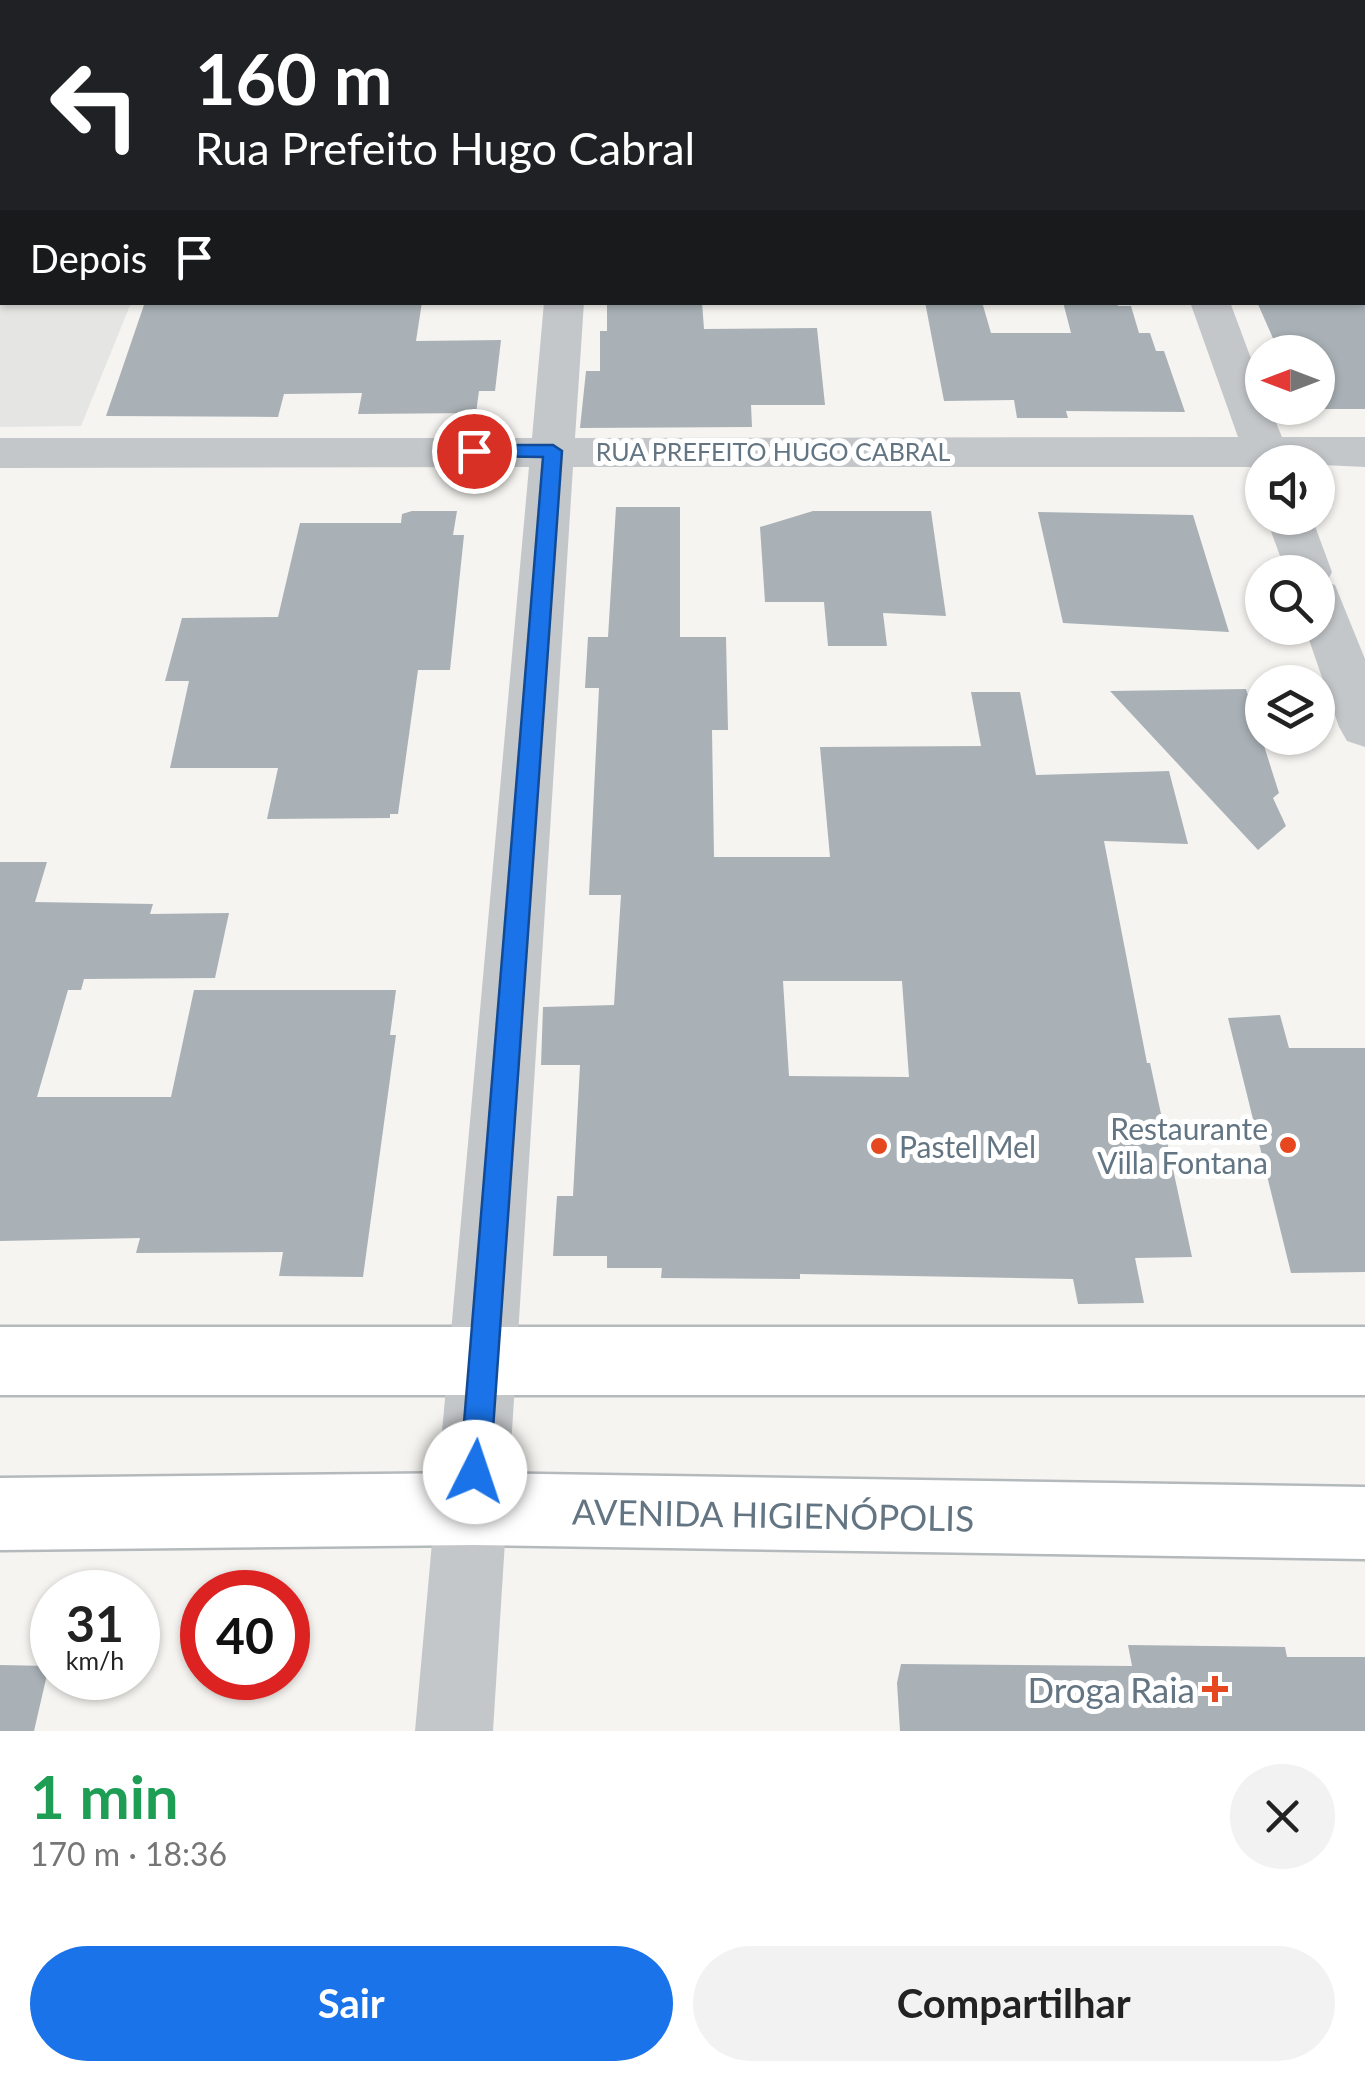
<!DOCTYPE html>
<html lang="pt">
<meta charset="utf-8">
<style>
:root{--surface:#fff;--page:#f2f2f2;--text:#222;--muted:#767676;--accent:#1a73e8}
body{margin:0;font-family:Lato,sans-serif;background:var(--page);color:var(--text);height:100vh;display:flex;flex-direction:column;font-size:38px;white-space:nowrap}
*{box-sizing:border-box;margin:0}
p{font-size:32px;color:var(--muted)}
.icon{flex:none;width:55px;height:55px;fill:none;stroke:currentColor;stroke-width:2;stroke-linecap:round;stroke-linejoin:round}
.map{position:relative;height:1731px;overflow:hidden}
.sheet{display:flex;flex-direction:column;background:var(--surface);flex:1}
.sheet>*{flex:none}
.hud{position:absolute;left:0px;top:0px;width:1365px;height:305px;box-shadow:0 2px 8px #0004;background:#202124;color:#fff;overflow:hidden}
.needle{width:65px;rotate:270deg}
.controls{position:absolute;left:1245px;top:335px;display:grid;gap:20px}
.controls a{display:grid;place-items:center;width:90px;height:90px;border-radius:50%;background:var(--surface);box-shadow:0 2px 8px #0004;font-size:50px}
.speed{position:absolute;left:30px;top:1570px;display:flex;gap:20px;font-size:50px;font-weight:700;text-align:center}
.speed>*{display:grid;place-content:center;width:130px;height:130px;border-radius:50%;background:var(--surface);box-shadow:0 2px 8px #0004;line-height:1}
.speed small{font-size:25px;font-weight:400}
.speed .limit{border:15px solid #d22;background:#fff;color:#111}
.pin{position:absolute;display:grid;place-items:center;width:85px;height:85px;color:#fff;margin:-42px;border:5px solid #fff;border-radius:50%;box-shadow:0 2px 10px #0007}
.me{position:absolute;width:110px;margin:-55px;rotate:4deg;stroke-linejoin:round;filter:drop-shadow(0 0 8px #0008)}
.turn{display:flex;align-items:center;gap:35px;height:210px;padding:0 30px;font-size:45px}
.turn .icon{width:130px;height:130px;stroke-width:2.5}
.turn b{display:block;font-size:70px;line-height:85px}
.then{display:flex;align-items:center;height:95px;padding:0 30px;background:#0003;gap:20px;font-size:38px}
.round{display:grid;place-items:center;flex:none;width:105px;height:105px;border-radius:52px;background:var(--page)}
.head{display:flex;align-items:center;justify-content:space-between;height:170px;padding:0 30px}
h1{font-size:60px;font-weight:700;line-height:75px;color:#1e9e55}
.primary-button{display:flex;gap:20px;margin-top:auto;padding:20px 30px}
.primary-button a{flex:1;height:115px;border-radius:60px;background:var(--accent);color:#fff;font-size:40px;font-weight:700;line-height:115px;text-align:center}
.primary-button a+a{background:var(--page);color:var(--text)}
.map>svg:first-child{display:block}
</style>
<div class="map">
<svg width="1365" height="1731" viewBox="0 0 1365 1731">
<rect width="100%" height="100%" fill="#f5f4f0"/>
<path fill="#e5e6e4" d="M0,78l2,224 129,1 -50,123 -81,1z"/>
<path fill="#a9b1b6" fill-rule="evenodd" d="M145,302h277l-6,39 85,-1 -6,51h-16l-3,22 -118,1 4,-21 -78,1 -6,23 -172,-1z
M607,302h95l2,27 113,-1 8,77h-74l1,22 -172,1 6,-57h14v-40h7z
M925,302h57l9,31h80l-8,-31h54l1,4h13l8,27h11l6,18h8l21,61 -119,-1 2,7h-51l-3,-18 -70,1z
M1257,302h108v107h-62l15,-1v-56h-39z
M616,507h64v130h46l2,93h-16l2,127h116l-10,-110 161,-1 -10,-54h49l16,83 133,-4 19,73 -84,-3 43,222h3l42,194 -57,1 9,45 -66,1 -5,-25 -273,-5v5l-139,-1 1,-10h-55v-12h-54l4,-60h16l7,-131h-39l2,-58 71,-2 7,-110h-32l10,-207h-14l3,-51h20zM783,981h119l7,96 -120,-1z
M412,511h45l-4,24h11l-14,135h-32l-20,144h-8v4l-123,1 11,-51h-108l19,-87h-24l17,-63 96,-1 22,-94h101l1,-9z
M813,511h118l15,105 -63,-3 4,33h-59l-4,-44h-59l-5,-75z
M1038,512l155,3 36,117 -166,-9z
M1246,689l33,104 -6,5 13,28 -28,24 -148,-159z
M0,862h47l-12,40 118,2 -3,10 79,-1 -14,65 -131,1 -3,11h-13l-31,107h134l23,-107h202l-6,45h6l-33,242 -84,-1 4,-24 -147,1 4,-15 -140,3z
M1280,1015l9,33h76v224l-74,1 -63,-255z
M1128,1645l157,2 2,10h78v74h-465l-3,-48 4,-19 231,2z
M0,1665l49,1 -15,65h-34z"/>
<g fill="none" stroke-linecap="round" stroke-linejoin="round">
<defs>
<path id="major" d="M0,1327h1365v68h-1365z
M473,1473l892,14v72l-892,-14 -473,5v-72z"/>
</defs>
<use href="#major" stroke="#b4b9bc" stroke-width="5"/>
<path fill="#c4c7ca" fill-rule="evenodd" d="M570,0h32v2h-31z
M1083,0h32l1,2h-31z
M2,8v24l-2,1v-24z
M1362,54h3v20h-3z
M0,60h2v20h-2z
M544,302h40l-9,136 663,-1 -48,-135h40l32,86v20h8l12,29h83v30l-103,-5v13l-12,-8h-677l-80,1264h-78l114,-1264 -529,1v-30h532z
M1266,518h46l20,54 -5,10 8,3 30,74v88l-18,-6 -8,-14 -34,-99h13v-56h-32z"/>
<use href="#major" fill="#fff" fill-rule="evenodd"/>
</g>
<path fill="#1a73e8" stroke="#114b97" stroke-width="2.5" d="M474,445h79l9,6 -72,1021 -4,10 -11,5 -10,-5 -5,-10 83,-1015 -75,-1 -3,-5z"/>
<g fill="#e7471e" stroke="#fff" stroke-width="4">
<circle cx="1288" cy="1145" r="10"/>
<circle cx="879" cy="1146" r="10"/>
<path d="M1210 1674h10v10h10v10h-10v10h-10v-10h-10v-10h10z"/>
</g>
<g text-anchor="middle" dominant-baseline="central" stroke-width="10" stroke-linejoin="round" paint-order="stroke">
<g font-size="25" fill="#637582" stroke="#fff">
<text x="773" y="451">RUA PREFEITO HUGO CABRAL</text>
</g>
<g font-size="30" fill="#637582" stroke="#fff" text-anchor="end">
<text x="1268" y="1128">Restaurante<tspan x="1268" dy="34">Villa Fontana</tspan></text>
<text x="899" y="1146" text-anchor="start">Pastel Mel</text>
</g>
<g font-size="35" fill="#637582" stroke="#fff">
<text transform="translate(773 1514) rotate(1)">AVENIDA HIGIENÓPOLIS</text>
</g>
<g font-size="35" fill="#637582" stroke="#fff" text-anchor="end">
<text x="1195" y="1689">Droga Raia</text>
</g>
</g>
</svg>
<div class="controls">
<a><svg class="needle" viewBox="-14 -14 28 28"><path d="M0-13l5 13h-10z" fill="#e53935"/><path d="M0 13l5-13h-10z" fill="#767676"/></svg></a>
<a><svg class="icon" aria-label="sound" viewBox="0 0 24 24"><path d="M4 9h4l5-4v14l-5-4H4zM17 9q2 3 0 6"/></svg></a>
<a><svg class="icon" aria-label="search" viewBox="0 0 24 24"><circle cx="10" cy="10" r="6"/><path d="M15 15l6 6"/></svg></a>
<a><svg class="icon" aria-label="layers" viewBox="0 0 24 24"><path d="M12 4l9 5-9 5-9-5zM3 14l9 5 9-5"/></svg></a>
</div>
<div class="speed"><div>31<small>km/h</small></div><div class="limit">40</div></div>
<div class="pin" style="left:474px;top:451px;background:#d93025"><svg class="icon" aria-label="arrive" viewBox="0 0 24 24"><path d="M6 21V4h12l-3 4 3 4H6"/></svg></div>
<svg class="me" style="left:475px;top:1472px" viewBox="-20 -20 40 40"><circle r="19" fill="#fff"/><path d="M0-13L10 11 0 6-10 11z" fill="#1a73e8"/></svg>
<div class="hud">
<div class="turn"><svg class="icon" aria-label="left" viewBox="0 0 24 24"><path d="M17 20v-9H6M10 6l-5 5 5 5"/></svg><div><b>160 m</b>Rua Prefeito Hugo Cabral</div></div>
<div class="then">Depois<svg class="icon" aria-label="arrive" viewBox="0 0 24 24"><path d="M6 21V4h12l-3 4 3 4H6"/></svg></div>
</div>
</div>
<section class="sheet">
<div class="head"><div><h1>1 min</h1><p>170 m · 18:36</p></div><a class="round"><svg class="icon" aria-label="close" viewBox="0 0 24 24"><path d="M6 6l12 12M18 6L6 18"/></svg></a></div>
<div class="primary-button"><a>Sair</a><a>Compartilhar</a></div>
</section>
